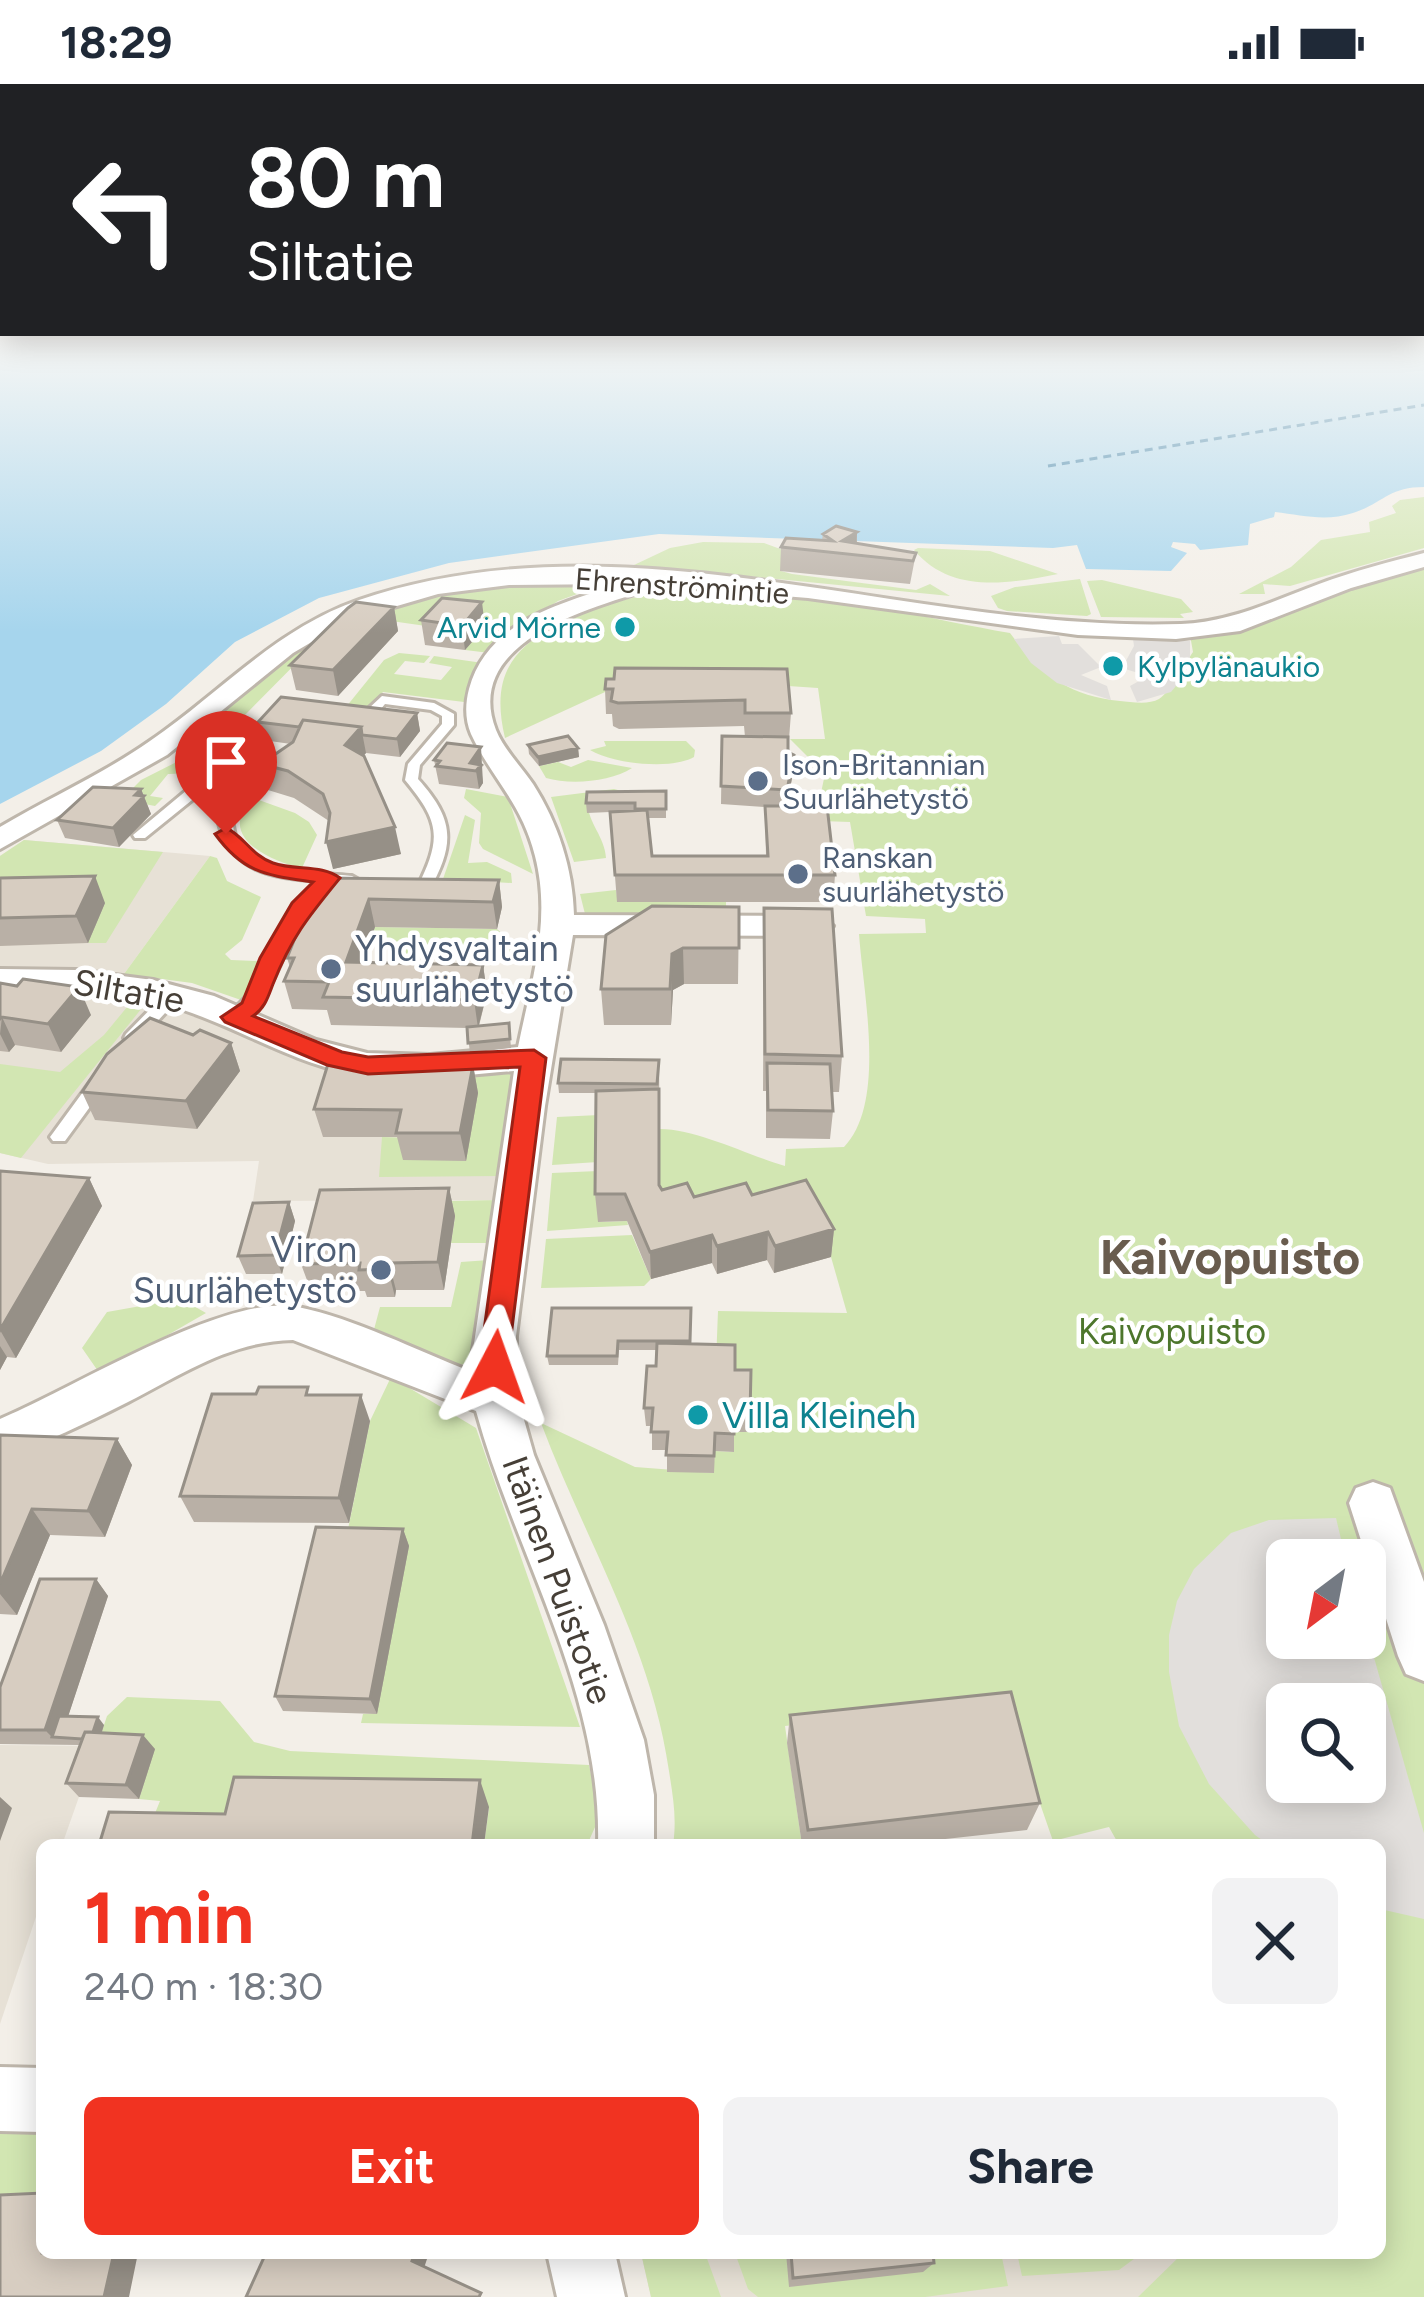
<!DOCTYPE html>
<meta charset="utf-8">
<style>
:root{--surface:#fff;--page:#f2f2f3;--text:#1f2937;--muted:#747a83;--accent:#f13321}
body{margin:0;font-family:Figtree,sans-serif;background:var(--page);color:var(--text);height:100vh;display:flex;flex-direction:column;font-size:45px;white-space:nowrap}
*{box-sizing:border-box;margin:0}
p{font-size:39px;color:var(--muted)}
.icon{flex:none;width:66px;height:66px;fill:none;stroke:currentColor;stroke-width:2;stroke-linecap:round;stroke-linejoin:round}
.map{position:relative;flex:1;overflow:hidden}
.panel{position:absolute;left:36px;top:1755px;width:1350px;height:420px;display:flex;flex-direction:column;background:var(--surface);border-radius:18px;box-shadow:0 6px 30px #0003}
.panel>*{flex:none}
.hud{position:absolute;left:0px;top:0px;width:1425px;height:252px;box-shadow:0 6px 30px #0003;background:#202124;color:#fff;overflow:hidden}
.needle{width:78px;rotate:212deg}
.controls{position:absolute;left:1266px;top:1455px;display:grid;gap:24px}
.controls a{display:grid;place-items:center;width:120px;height:120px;border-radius:18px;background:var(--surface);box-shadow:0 6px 30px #0003;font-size:60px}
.pin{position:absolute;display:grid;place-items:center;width:102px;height:102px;color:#fff;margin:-123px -51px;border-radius:50% 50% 50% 0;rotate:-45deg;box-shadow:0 0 12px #0007}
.pin .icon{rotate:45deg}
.me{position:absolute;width:132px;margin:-66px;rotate:4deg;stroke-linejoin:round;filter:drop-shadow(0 0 9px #0008)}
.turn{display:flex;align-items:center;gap:42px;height:252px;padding:0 48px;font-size:54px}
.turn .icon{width:156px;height:156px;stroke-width:2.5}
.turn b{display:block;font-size:84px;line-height:102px}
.round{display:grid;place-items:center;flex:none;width:126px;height:126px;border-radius:18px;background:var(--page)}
.headline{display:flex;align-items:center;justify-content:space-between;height:204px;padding:0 48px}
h1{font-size:72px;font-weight:700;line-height:90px;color:var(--accent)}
.primary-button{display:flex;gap:24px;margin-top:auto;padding:24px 48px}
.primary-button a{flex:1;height:138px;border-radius:18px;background:var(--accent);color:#fff;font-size:48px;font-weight:700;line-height:138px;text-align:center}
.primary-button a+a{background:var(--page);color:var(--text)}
.status{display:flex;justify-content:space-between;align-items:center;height:84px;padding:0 60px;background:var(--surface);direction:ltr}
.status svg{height:33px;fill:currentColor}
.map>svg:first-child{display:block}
</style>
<div class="status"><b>18:29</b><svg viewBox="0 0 49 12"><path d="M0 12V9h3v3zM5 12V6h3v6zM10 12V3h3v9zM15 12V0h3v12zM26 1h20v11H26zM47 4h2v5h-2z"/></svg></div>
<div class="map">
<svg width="1424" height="2213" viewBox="0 0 1424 2213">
<rect width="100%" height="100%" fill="#f3efe8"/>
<path fill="#e7e1d6" d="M24,756l186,16 -86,118 -51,-7 -73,1v-112z
M0,903l45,1 114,17 35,9 113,46 207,7 -15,133 -246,1 6,-40 -211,3 -48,-11z
M0,1661l97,1 -35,99h-20v54l-42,125z
M641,2169h581l6,44h-577z"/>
<path fill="#d2e6b2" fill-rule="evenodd" d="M1424,413v51l-134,38 -27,-2 2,10h-26l52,-27 30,-27 49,-8 -1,-10 27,-9 -4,-7 8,-6z
M703,458l61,1 19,7 -2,21 11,3 124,16 14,-6 20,12 -316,-31 36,-17z
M918,464l72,3 68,23c-50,10 -107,20 -144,-24z
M1424,481v1732h-286l45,-44h197v-408h-261l-10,-18 -56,14 -49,-141 -219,26 17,119h-129c4,-26 0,-48 -4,-74 -18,-126 -84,-231 -128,-348l94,44 78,6 2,-22 19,1v-20l-18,-70 2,-51 129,2 -16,-56 -27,-49 -144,5v-84c37,0 87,26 125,37l1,-17 58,-2c43,-45 19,-154 15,-213l67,-1 -1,-14 -59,-3 -16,-94 -29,-1 -2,-19 6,-28 -35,-35h35l-7,-51 -178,-12 -135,62c-13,-55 1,-87 52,-113 138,-72 308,-17 453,8 30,41 59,63 110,68 11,1 29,4 39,-2 13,-9 25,-34 34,-47l-3,-17c76,-4 159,-48 234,-70zM1287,1476h78v78h-78zM1287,1620h78v78h-78z
M1080,495l11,35 -4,2 -80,-5 -9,-3 -7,-12 24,-9z
M1102,496l79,19 12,13 -13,2 4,4 -83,-1 -14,-36z
M535,499l64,3 -41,15 -33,22 1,4 -36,26 -25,-3 18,-23 -37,-5 -6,6 -77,-11 -30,9 -91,92 -48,19c31,-27 58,-58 91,-83 72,-55 162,-63 250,-71z
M399,569l31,3 -6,7 -19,-2 -11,13 47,6 11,-13 -23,-4 5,-7 49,7 -19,39 -81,-10 -19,22 -22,-2 42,-52z
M222,655l11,2 9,11c-29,2 -47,23 -74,22l-18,22 13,2 -8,8 -21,-4 -4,-11 11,-11z
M604,657h82l9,9 -1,7c-22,13 -81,7 -104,-7l16,-4z
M588,676l44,8c-21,14 -62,17 -86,10l-7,-12 19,-4 13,5z
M466,705l42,8 25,77 -50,-25 -4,-6 2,-30 -17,-15z
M614,705l23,6 -49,6c-2,20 17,35 18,57l-32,4 -23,-65z
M253,714l42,15 14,9 8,13 -15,33c-31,-6 -88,-32 -49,-70z
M465,731l10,5 -7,43 19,-1 24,11 1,10 -69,-4z
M24,756l139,12 -57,91h-18l-88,-37v-50z
M210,772l7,2 10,23 34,16 -19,43 -17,14 6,6 27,1 -11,36 -6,3 -49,-17 -68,-9z
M616,806l2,12 108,-1v14l-141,-1 -5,-20z
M375,843l122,2 17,15 -2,13 -107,-2 1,-13h-37z
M132,917l14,2 -125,155 -21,-5v-89l60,8 44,-37z
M514,983l-12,109 -123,1 3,-40 26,1 58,23 -131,-92z
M599,1031l-1,47 -46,3 5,-48z
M598,1087v51l29,-1 1,4 -81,6 5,-58z
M499,1116l-7,43h-41l4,-26 -112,-14z
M632,1151l19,44 -7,7 -103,2 5,-49z
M489,1176l-12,95 -20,13 -85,-31 8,-30h71l10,-45z
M169,1217h16l21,12 -106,61 -18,-26 25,-36z
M391,1293l85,51 104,299 -219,-4 2,-9 14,-1 -32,-169 25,-123z
M127,1613l93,4 34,41 36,9 299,14 11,51 -13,29h-103l5,-37 -266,16 -72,-1 9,-22 -21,-2 15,-50 -57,-3 10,-30z
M42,2040v79l-42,2v-80z
M641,2169h64l16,44h-70z
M735,2169h51l4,34 130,-34h81l7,33 -83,11h-167l-10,-8z
M1017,2169h125l-23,17 -97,6z"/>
<path fill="#e2dfdc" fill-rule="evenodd" d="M1059,552l3,8h16l23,23 -20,8 26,11 4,14 -54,-17 -26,-20 -17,-24z
M1133,555l57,2v28l-19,23 -34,10 -7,-16 18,-10 -26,-8 12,-22z
M1336,1434l10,42h-59v78h78v-12l59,207v86l-44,-10v-64h-111l-14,-10 -46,-51 -30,-58 -10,-54v-37l8,-34 17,-32 37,-36 38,-13zM1365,1620v78h-78v-78z"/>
<path fill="#a6d5ed" d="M0,239l3,10h1419l2,-10v164c-36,0 -42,17 -71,26 -28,9 -51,2 -78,-1l-1,5 -24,7 -2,21 -48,5 -5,-6 -22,-2 -2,5 16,6 -16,18 -85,-2 -9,-24 -24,3 -394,-14 -210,29 -130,35 -84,44 -69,62 -65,47 -101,53z"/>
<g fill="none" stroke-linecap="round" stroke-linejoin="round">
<path stroke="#327ca6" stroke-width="3" stroke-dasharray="8 6" stroke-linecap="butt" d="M1399,249l25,3
M1048,382l376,-61"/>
<defs>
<path id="lane" d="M382,612l52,7 20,11v11l-34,40 -2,14c37,41 37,65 11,112l-5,1 -7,-4c25,-50 23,-66 -12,-108l3,-16 34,-40v-8l-11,-6 -46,-6 -10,12h-8v-6z
M241,670l18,6 4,12 -31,48c1,6 2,13 4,19 17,35 83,34 116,37l7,4 -7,4 -19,-1c-12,11 -24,21 -32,36 -21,35 -27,85 -68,103l-8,-5c9,-9 20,-16 27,-28 27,-39 27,-73 66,-108 -47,-4 -87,-9 -100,-61l33,-48 -2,-7 -8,-3 -28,9 -16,25 -52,42h-10l-2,-3 54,-45 16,-25z
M174,905l8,5 -2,3 -42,45h-12l-2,-4 2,-4 42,-43z
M97,995l8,6 -2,4 -38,52h-12l-3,-4 3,-4 38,-52z"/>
<path id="street" d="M1424,469v14l-73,21 -111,43 -64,8 -98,-4 -270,-37 -169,-14 -1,9c-57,18 -175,52 -142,137 8,20 25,36 37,54 25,39 40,85 41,131l243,1 16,10 -16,10 -244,-1 -28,171 -29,230 -1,52 19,67 70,170 40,115 10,55v50h-56c4,-154 -82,-289 -122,-434l-183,-71c-62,1 -111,34 -165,62 -41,21 -84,41 -128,57v-40c71,-29 227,-127 298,-112 58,12 117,43 172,64l44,-300c-55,4 -111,14 -166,2 -56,-12 -103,-41 -156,-60 -61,-23 -128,-24 -192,-24v-20l76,1 77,10 61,16 102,44 51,13 63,2 88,-8c13,-65 34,-125 17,-191 -13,-53 -43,-77 -64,-122 -6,-14 -6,-30 -2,-45 18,-68 93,-86 152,-105l-112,1 -71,9 -89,26 -56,33 -126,102 -167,94v-22c49,-29 103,-53 150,-86 70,-48 127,-113 209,-141 268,-91 552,33 822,24 50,-2 92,-23 138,-40 35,-13 70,-22 105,-31z
M1373,1398l17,6 34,94v99l-18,-7 -8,-18 -49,-153 7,-15z
M0,1983l42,1v64l-42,-1z
M547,2169h68l10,44h-68z"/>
</defs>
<use href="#lane" stroke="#beb6ab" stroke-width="6"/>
<use href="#street" stroke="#beb6ab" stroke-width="6"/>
<use href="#lane" fill="#fff" fill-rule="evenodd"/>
<use href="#street" fill="#fff" fill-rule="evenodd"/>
</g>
<path fill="#b9b0a6" d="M857,448v11l59,10 -6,31 -130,-13 1,-24 41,-7 1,-6z
M394,523l4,24 -60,65 -42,-6 -6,-25z
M421,536l64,7 -20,23 -40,-5z
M787,585l4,44 -3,39 6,3 -1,18 -6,33 48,69 -2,27h-216l-7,-90 -23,1 -1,-10 80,-12v27h-18l4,38h114l-1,-49 -44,-3 1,-68 23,1 -1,-11 -125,3 -6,-3 -1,-12h-6l-1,-25z
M417,629l3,18 -20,26 -34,-4 -2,2 37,99 -68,15 -4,-48 -35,-23 -26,-8 -7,-26 30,-20 -28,-4 -5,-18z
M528,661l50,3 1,9 -40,9 -10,-12z
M434,676l50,5 -3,3 2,15 -4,6 -40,-5z
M141,705l10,25 -32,33 -54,-9 -8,-18z
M0,794l105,25 -17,40 -88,3z
M499,796l3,27 -5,22 -122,-2 -13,35 121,3 4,28 -8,33 30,-3 2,25 -41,5 -3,-25 -136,-3 -4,-15 -35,-1 -8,-28 6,-14 -3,-9 24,-60z
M739,823l-1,77h-54l-11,6 -2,35h-67l-3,-36z
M764,824l78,148 -3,36h-7l1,19 -3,28 -64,-1v-47h-3z
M0,899l91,32 -30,37 -46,-7 -6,7 -9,-1z
M193,951l38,8 9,28 -43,58 -102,-9 -13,-28z
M659,976l1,127 2,3 32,7 58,-2 82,34 -3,28 -57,16 -7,-13 -50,14 -5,-11 -61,16 -24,-58 -29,1 -3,-28 1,-101h-37l-1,-10z
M473,981l5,28 -12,68 -63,-1 -6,-23h-74l-9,-28z
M0,1087l89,7 13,28 -86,152 -9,-1 -7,13z
M449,1104l6,28 -11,74h-48l-1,7h-28l-2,-6h-54l-10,-27z
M289,1118l6,19 -13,53h-36l-8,-18z
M691,1224v36l44,26 15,44v18h-16v20l-19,-1 -1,22 -47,-1v-22h-15v-24h-6l-2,-18 12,-42 1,-16h-38l-1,15h-69l-2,-9z
M311,1311l59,26 -21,102 -155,-1 -14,-26z
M0,1351l117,4 15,26 -27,72 -55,-2 -33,80 -17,-1z
M403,1445l6,17 -32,168 -94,-3 -8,-15z
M96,1495l12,17 -40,120 36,9 -2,7 53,17 -16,50 -60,-2 -13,-14 13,-38 -79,-1v-57z
M790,1631l250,88 -13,27 -136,15h-89l-15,-102z
M786,2169h147l1,10 -11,9 -134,15z"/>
<path fill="#969087" d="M857,448l-1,23 -14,-14z
M482,518l3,25 -20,23 -3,-24z
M394,523l4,24 -60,65 -5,-26z
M417,629l3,18 -20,26 -3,-18z
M361,643l5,26 -16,18 -5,-26z
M481,663l2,36 -4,6 -3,-18 -6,-8z
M578,664l1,9 -40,9 -1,-9z
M794,671l-1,18 -7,35 1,-18z
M141,705l10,25 -32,33 -6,-19z
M395,743l6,27 -68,15 -7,-27z
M95,792l10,27 -17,40 -12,-27z
M499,796l3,27 -5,22 -4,-27z
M369,815l6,28 -22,62 -7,-27z
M683,864l1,36 -11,6 -2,35 1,-71z
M483,881l4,28 -9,35 -4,-28z
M79,903l12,28 -30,37 -13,-28z
M2,933l13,28 -6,7 -9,-18z
M231,959l9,28 -43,58 -11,-28z
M473,981l5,28 -12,68 -6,-28z
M89,1094l13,28 -86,152 -16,-28z
M449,1104l6,28 -11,74 -6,-28z
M289,1118l6,19 -13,53 -7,-19z
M834,1145l-3,28 -57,16 1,-27z
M768,1148l-1,28 -50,14v-28z
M712,1151v28l-61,16 -1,-27z
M389,1179l7,27 -1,7 -7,-28z
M0,1262l7,11 -7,13z
M361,1311l9,26 -21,102 -10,-25z
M117,1355l15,26 -27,72 -17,-26z
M32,1425l18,26 -33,80 -17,-21v-10z
M403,1445l6,17 -32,168 -7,-15z
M96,1495l12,17 -47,142 -9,-1 -7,-7z
M98,1633l6,8 -7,21 -6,-7z
M143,1651l12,14 -16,50 -13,-14z
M480,1696l9,27 -5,38h-12z
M0,1713l12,11 -12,33z
M114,2169h24l-9,44h-25z
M415,2169h14l-5,15 -12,-7z"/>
<path fill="#d7cdc1" stroke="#969087" stroke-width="3" d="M836,442l21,6 -15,9 74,12 -3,8 -132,-14 5,-9 47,3 -10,-7z
M442,514l40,4 -20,24 -41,-6z
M356,518l38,5 -61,63 -43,-5 58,-57z
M615,584l172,1 4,44h-46v-13l-127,3 -7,-2 2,-12h-8l1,-10h8z
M281,613l136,16 -20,26 -35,-4 -1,-8 -58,-7 -4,7 -41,-5z
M303,636l58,7 -16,18 19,11 31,71 -69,15 4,-29 -7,-19 -35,-23 -27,-7 32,-22z
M568,652l10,12 -40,9 -10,-12z
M722,652l66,1v15l6,3 -7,35 -66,-4z
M447,659l34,4 -11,16 11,2 -5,6 -40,-5 4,-5 -6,-1z
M93,703l48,2 -6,6 9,1 -31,32 -56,-8z
M666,707v18h-31v-6h-49l1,-11z
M765,722h62l8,69h-220l-5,-63 37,-2 5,46h116z
M95,792l-19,40 -76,2v-40z
M328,794l171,2 -6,22 -124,-3 -23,63 137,3 -9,35 -151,-3 6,-15 -45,-1 10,-23h-7l24,-60h9z
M652,822l87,1v41h-56l-11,6 -2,35h-69l5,-54z
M764,824l68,1 10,147 -77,-2z
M23,895l56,8 -31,37 -46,-7 -2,2v-36l17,3z
M150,934l43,17 7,-5 31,13 -45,58 -104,-9 25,-38z
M509,939l1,16 -42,4 -1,-16z
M561,975l98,1 -2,24 -99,-1z
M767,979l63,1 3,47 -65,-1z
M328,980l145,1 -13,68h-64l5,-23 -87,-1z
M659,1005v96l3,5 25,-7 7,14 52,-14 6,12 54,-15 28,49 -59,17 -7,-14 -51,14 -5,-11 -62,17 -25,-58h-30l1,-103z
M0,1087l89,7 -89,152z
M449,1104l-11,74 -49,1 -1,6 -29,1 1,-7 -59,1 19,-74z
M289,1118l-14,53 -37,1 15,-53z
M552,1224h139l-1,33h-72l-1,15h-70z
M657,1259l78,2v25h16l-1,44h-15l-1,20 -19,-1 -1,23 -48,-1 2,-23h-17l2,-24h-9l3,-42h9z
M259,1303h49l-2,8h55l-22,103 -159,-2 32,-102h44z
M0,1351l117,4 -29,72 -56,-2 -32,75z
M316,1443l87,2 -33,170 -95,-3z
M40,1495h56l-51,151h-45v-43z
M1011,1608l29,111 -232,27 -18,-115z
M59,1632l39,1 -5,15h-8l-3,7 -30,-2z
M85,1648l58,3 -17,50 -60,-2z
M234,1693l246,3 -8,65h-373l10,-33 116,2z
M42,2109v60h72l-10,44h-104v-102z
M266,2169h149l-3,8 69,32 -2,4h-233z
M791,2169h142l1,10 -141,15z"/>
<linearGradient id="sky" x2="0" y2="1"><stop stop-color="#8dc1ea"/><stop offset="0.44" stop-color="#faf8f5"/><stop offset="1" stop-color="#faf8f5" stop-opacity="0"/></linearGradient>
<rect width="1424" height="549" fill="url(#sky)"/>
<path fill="#f13321" stroke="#9d2115" stroke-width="3" d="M226,744c17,7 26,28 47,35 22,8 49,1 67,15 -31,38 -48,58 -67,106 -5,13 -8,24 -20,32l89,36 26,5 166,-7 12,8 -40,318 -11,4 -11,-4 -5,-9 41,-300 -152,7 -41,-9 -102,-43 -4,-5 21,-14 18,-45 32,-55 21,-21c-46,-7 -69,-8 -98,-48z"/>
<g fill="#0f9aa8" stroke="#fff" stroke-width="4.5">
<circle cx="625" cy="543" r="12"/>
<circle cx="1113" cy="582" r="12"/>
<circle cx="698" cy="1331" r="12"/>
</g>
<g fill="#5c6f8a" stroke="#fff" stroke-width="4.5">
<circle cx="758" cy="697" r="12"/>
<circle cx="798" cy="790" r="12"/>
<circle cx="331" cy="885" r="12"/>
<circle cx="381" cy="1186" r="12"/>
</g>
<g text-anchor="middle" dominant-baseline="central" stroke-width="9" stroke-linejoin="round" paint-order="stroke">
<g font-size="30" fill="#463f37" stroke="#fff">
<text transform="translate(682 502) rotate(4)">Ehrenströmintie</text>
</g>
<g font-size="30" fill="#0d838f" stroke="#fff" text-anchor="end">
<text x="601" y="543">Arvid Mörne</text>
<text x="1137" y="582" text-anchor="start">Kylpylänaukio</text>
</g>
<g font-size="30" fill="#4e5e75" stroke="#fff" text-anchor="start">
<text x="782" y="680">Ison-Britannian<tspan x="782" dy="34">Suurlähetystö</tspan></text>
<text x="822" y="773">Ranskan<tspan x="822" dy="34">suurlähetystö</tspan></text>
</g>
<g font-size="36" fill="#4e5e75" stroke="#fff" text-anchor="start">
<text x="355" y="864">Yhdysvaltain<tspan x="355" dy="41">suurlähetystö</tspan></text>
<text x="357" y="1165" text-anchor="end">Viron<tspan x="357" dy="41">Suurlähetystö</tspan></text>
</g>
<g font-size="36" fill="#463f37" stroke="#fff">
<text transform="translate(129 907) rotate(10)">Siltatie</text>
<text transform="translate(558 1496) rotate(70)">Itäinen Puistotie</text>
</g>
<g font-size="36" fill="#4d762c" stroke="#fff">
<text x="1172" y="1247">Kaivopuisto</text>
</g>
<g font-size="36" fill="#0d838f" stroke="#fff" text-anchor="start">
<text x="722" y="1331">Villa Kleineh</text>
</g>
<g font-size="48" font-weight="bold" fill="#695c4e" stroke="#fff">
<text x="1230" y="1173">Kaivopuisto</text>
</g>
</g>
</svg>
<div class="controls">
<a><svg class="needle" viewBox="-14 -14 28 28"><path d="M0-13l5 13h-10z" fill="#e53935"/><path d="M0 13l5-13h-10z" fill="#747a83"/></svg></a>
<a><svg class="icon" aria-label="search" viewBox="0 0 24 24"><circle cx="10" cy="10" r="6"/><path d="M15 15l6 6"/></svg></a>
</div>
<div class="pin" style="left:226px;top:750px;background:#d93025"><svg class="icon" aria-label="arrive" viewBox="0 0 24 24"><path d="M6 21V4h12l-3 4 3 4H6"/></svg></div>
<svg class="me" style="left:495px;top:1283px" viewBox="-20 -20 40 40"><path d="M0-17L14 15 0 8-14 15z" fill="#f13321" stroke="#fff" stroke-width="4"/></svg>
<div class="hud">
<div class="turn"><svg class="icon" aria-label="left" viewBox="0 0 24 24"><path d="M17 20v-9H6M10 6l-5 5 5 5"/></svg><div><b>80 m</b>Siltatie</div></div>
</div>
<section class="panel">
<div class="headline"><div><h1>1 min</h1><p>240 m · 18:30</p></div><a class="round"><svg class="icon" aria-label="close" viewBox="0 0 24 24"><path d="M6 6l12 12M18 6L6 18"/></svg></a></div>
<div class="primary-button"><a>Exit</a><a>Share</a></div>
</section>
</div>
